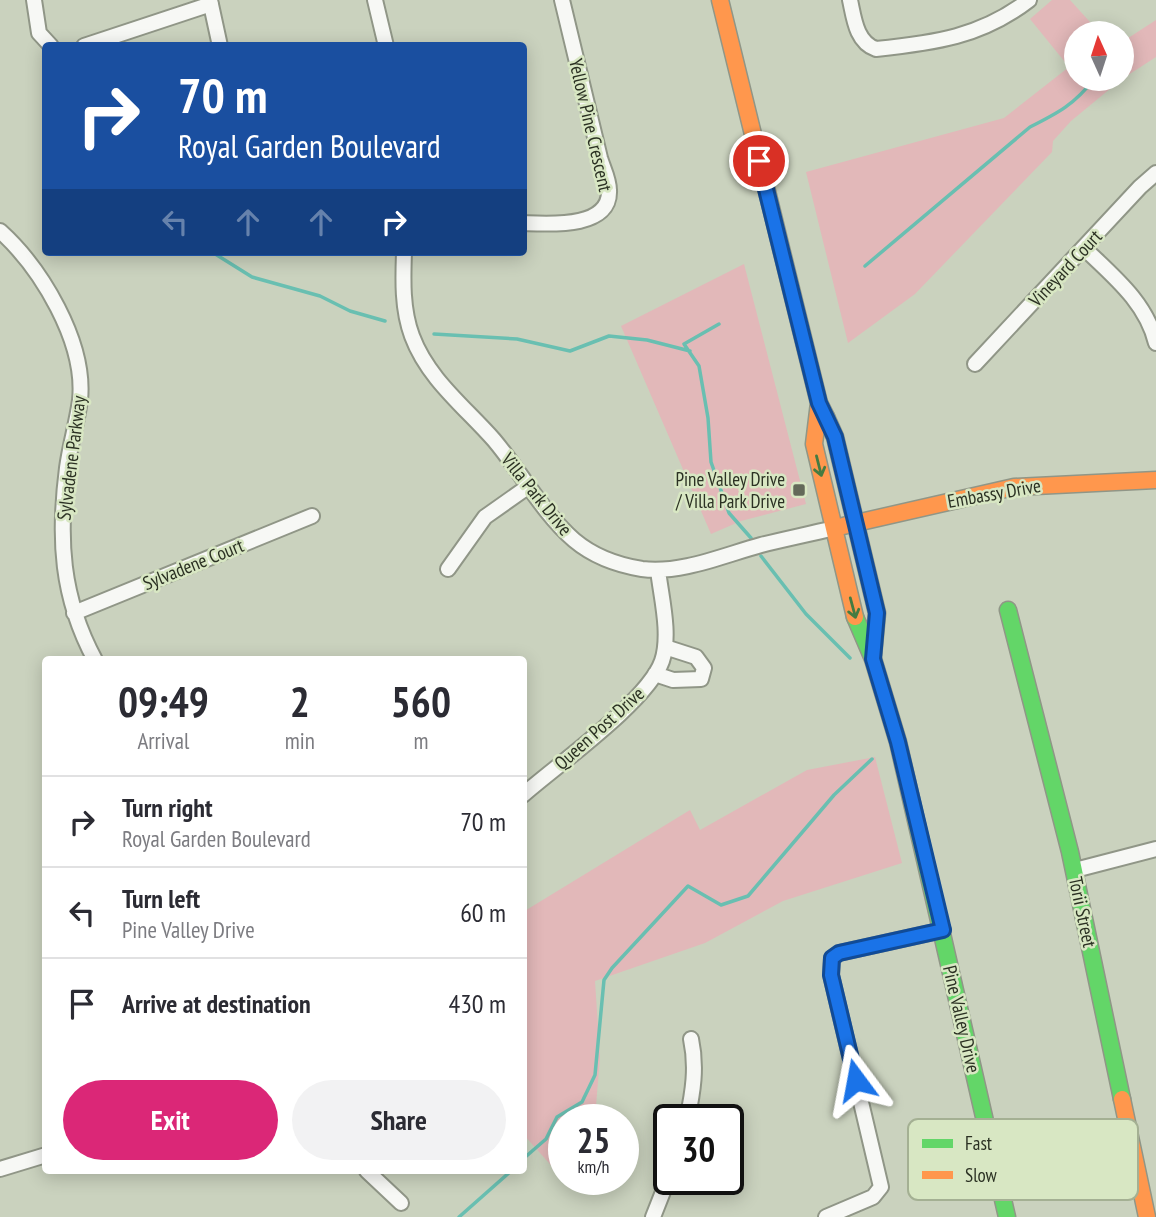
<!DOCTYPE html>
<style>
:root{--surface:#fff;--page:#f2f2f3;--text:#2b2b33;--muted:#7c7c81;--line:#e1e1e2;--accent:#db2777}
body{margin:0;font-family:"PT Sans Narrow",sans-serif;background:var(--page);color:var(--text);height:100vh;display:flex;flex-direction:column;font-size:26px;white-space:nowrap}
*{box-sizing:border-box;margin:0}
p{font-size:23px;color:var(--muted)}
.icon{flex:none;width:38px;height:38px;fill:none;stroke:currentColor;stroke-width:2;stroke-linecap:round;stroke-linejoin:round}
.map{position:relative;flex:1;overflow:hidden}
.side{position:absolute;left:42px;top:656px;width:485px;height:518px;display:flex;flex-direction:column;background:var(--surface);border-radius:7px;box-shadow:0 4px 18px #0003}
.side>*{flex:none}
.banner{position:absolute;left:42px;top:42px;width:485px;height:214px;border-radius:7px;box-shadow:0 4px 18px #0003;background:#1a4fa0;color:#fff;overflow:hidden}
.needle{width:46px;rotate:357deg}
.buttons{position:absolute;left:1064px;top:21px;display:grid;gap:14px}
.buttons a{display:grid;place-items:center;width:70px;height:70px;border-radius:50%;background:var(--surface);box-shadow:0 4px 18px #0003;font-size:35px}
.speed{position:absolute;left:548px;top:1104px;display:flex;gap:14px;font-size:35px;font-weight:700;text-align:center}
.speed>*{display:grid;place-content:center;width:91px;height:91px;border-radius:50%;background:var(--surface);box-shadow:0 4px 18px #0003;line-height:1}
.speed small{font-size:18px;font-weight:400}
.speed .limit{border:4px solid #111;border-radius:10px;background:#fff;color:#111}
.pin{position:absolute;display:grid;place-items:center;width:60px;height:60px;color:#fff;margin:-30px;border:4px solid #fff;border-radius:50%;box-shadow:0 2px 7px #0007}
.me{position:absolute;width:77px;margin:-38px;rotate:347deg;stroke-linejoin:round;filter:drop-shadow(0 0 5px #0008)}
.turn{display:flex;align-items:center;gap:24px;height:147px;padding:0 21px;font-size:32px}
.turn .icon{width:91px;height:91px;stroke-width:2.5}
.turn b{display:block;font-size:49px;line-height:60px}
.lanes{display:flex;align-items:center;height:66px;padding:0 21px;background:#0003;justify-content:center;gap:35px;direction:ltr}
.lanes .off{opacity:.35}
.eta{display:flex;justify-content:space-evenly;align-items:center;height:119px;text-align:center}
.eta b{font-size:42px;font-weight:600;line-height:49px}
.action{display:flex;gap:14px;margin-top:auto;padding:14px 21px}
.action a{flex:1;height:80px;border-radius:42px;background:var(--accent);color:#fff;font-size:28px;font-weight:600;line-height:80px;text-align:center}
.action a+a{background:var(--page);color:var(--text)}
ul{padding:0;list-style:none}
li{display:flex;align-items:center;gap:21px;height:91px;padding:0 21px;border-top:2px solid var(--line)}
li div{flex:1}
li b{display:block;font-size:26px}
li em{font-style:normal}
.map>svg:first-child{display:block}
</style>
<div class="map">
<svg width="1156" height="1217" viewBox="0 0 1156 1217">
<rect width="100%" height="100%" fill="#cad2be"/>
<path fill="#e2b8b9" d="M1052,0h18l30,33h-24v46h46l-51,42 -18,20 -1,11 -137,142 -67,49 -42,-171 198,-54 65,-51 -39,-48z
M1156,20v37l-34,22v-37z
M744,264l62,240 -65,17 -30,13 -90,-208z
M875,757l27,106 -119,38 -78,42 -110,38 5,76 -5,61 -31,2 -1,42 -6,10 -34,-38v-222l167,-102 10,20 107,-60z"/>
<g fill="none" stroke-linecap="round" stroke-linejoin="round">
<path stroke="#69bfb1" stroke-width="3.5" d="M212,252l40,25 68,19 30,15 35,10
M865,266l165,-139c28,-14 45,-23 64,-48
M719,324l-35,20 15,22 9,52 3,44 18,51 22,25
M434,334l83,5 53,12 39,-15 38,4 43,11
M761,556l45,58 44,44
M523,1159l23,-20 11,-22 25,-15 13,-27 9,-95 8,-12 76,-82 33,19 27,-9 86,-101 38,-36
M459,1217l52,-46"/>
<defs>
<path id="street" d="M34,0l5,33 12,13
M210,0l10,46
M375,0l11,46
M850,0c4,18 6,42 26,49 58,-6 105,-12 153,-49
M84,46l127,-42
M523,223c26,1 88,6 86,-33 0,-11 -6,-22 -9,-32l-38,-158
M0,231c41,37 86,111 80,169 -3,23 -10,45 -13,68 -9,70 -6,129 28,192
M1084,248c29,28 62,54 72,95
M404,252c-1,28 -2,57 8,84 16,43 53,71 82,104 27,32 48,72 80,100 19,16 43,25 68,29 39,5 82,-14 119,-24 24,-6 49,-11 73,-17
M975,364l165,-177 16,-14
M448,569l37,-52 44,-31
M74,613l238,-97
M655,674l18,6 28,-1 3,-11 -8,-11 -31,-10
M523,795c34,-30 125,-94 139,-134 9,-27 -1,-64 -4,-91
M1075,870l81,-21
M687,1120c6,-28 10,-53 4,-81
M0,1169l46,-14
M367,1171l34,32
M653,1217l15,-38
M826,1217l47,-20 8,-10 -50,-212 1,-17 7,-5 104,-23"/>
<path id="fast" d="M826,417l9,20 42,176 -4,42
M1008,610l62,242 52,247
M855,617l18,42 25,83 109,475"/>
<path id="slow" d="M720,0l99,403 7,14
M819,403l-5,41 41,173
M843,526l171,-39 142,-7
M1122,1099l25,118"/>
</defs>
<use href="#street" stroke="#909687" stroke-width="18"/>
<use href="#fast" stroke="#909687" stroke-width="19"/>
<use href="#slow" stroke="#909687" stroke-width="19"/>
<use href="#street" stroke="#f7f8f5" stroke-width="14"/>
<use href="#fast" stroke="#63d668" stroke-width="16"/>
<use href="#slow" stroke="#ff974d" stroke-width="16"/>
</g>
<defs><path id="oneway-shaft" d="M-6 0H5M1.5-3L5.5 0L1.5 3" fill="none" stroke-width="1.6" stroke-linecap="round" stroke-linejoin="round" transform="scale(1.75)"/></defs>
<g stroke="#447b42">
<use href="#oneway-shaft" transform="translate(819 466) rotate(76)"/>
<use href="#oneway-shaft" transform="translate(853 608) rotate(75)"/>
</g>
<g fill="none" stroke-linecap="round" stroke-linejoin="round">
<defs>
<path id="route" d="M759,161l60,242 16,34 42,176 -4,46 25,83 45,188 -104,23 -7,5 -1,17 25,105"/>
</defs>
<use href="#route" stroke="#114b97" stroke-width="18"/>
<use href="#route" stroke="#1a73e8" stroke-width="12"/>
</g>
<rect fill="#636959" stroke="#d8e7c3" stroke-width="2.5" x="792" y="483" width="14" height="14" rx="3.5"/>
<g text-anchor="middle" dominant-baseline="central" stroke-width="5" stroke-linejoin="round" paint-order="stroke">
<g font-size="19" fill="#2b3123" stroke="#d8e7c3">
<text transform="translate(591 125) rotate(77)">Yellow Pine Crescent</text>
<text transform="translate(1065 268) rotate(-47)">Vineyard Court</text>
<text transform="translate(71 458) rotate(-83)">Sylvadene Parkway</text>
<text transform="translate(994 493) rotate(-10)">Embassy Drive</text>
<text transform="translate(537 494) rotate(51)">Villa Park Drive</text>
<text transform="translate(193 564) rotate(-22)">Sylvadene Court</text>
<text transform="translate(599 728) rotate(-42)">Queen Post Drive</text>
<text transform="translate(1083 912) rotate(78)">Torii Street</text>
<text transform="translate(962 1019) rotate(77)">Pine Valley Drive</text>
</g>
<g font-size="19" fill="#2b3123" stroke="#d8e7c3" text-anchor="end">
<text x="785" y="479">Pine Valley Drive<tspan x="785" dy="22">/ Villa Park Drive</tspan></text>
</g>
</g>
<rect x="908" y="1119" width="230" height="81" rx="10" fill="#d8e7c3" stroke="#a4b093" stroke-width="2"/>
<rect x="922" y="1139" width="31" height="9" fill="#63d668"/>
<rect x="922" y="1171" width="31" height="8" fill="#ff974d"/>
<g font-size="19" fill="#2b3123">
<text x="965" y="1150">Fast</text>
<text x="965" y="1182">Slow</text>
</g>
</svg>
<div class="buttons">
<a><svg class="needle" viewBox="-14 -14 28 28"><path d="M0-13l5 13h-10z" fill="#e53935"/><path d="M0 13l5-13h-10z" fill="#7c7c81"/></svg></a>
</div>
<div class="speed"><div>25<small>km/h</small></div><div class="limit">30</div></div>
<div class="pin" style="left:759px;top:161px;background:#d93025"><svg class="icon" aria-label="arrive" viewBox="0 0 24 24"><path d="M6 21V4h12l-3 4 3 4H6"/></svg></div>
<svg class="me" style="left:856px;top:1080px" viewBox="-20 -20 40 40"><path d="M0-17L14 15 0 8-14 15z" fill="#1a73e8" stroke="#fff" stroke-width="4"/></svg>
<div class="banner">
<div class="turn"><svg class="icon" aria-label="right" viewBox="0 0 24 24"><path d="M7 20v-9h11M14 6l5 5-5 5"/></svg><div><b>70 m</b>Royal Garden Boulevard</div></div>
<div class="lanes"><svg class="icon off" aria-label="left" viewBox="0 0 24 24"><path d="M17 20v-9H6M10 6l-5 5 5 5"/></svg><svg class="icon off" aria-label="ahead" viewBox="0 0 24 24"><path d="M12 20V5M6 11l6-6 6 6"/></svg><svg class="icon off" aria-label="ahead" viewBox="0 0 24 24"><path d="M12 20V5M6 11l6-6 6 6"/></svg><svg class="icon" aria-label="right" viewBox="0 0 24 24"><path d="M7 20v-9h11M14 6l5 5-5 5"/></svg></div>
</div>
<section class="side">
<div class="eta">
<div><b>09:49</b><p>Arrival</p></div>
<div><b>2</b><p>min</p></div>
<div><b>560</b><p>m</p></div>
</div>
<ul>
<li><svg class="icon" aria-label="right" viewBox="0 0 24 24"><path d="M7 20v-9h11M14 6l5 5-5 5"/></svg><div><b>Turn right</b><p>Royal Garden Boulevard</p></div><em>70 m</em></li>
<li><svg class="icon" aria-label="left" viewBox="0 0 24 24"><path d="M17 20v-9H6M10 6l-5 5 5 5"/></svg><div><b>Turn left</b><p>Pine Valley Drive</p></div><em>60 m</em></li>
<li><svg class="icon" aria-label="arrive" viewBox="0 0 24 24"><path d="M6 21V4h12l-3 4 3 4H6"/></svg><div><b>Arrive at destination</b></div><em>430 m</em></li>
</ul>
<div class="action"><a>Exit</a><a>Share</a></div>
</section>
</div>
